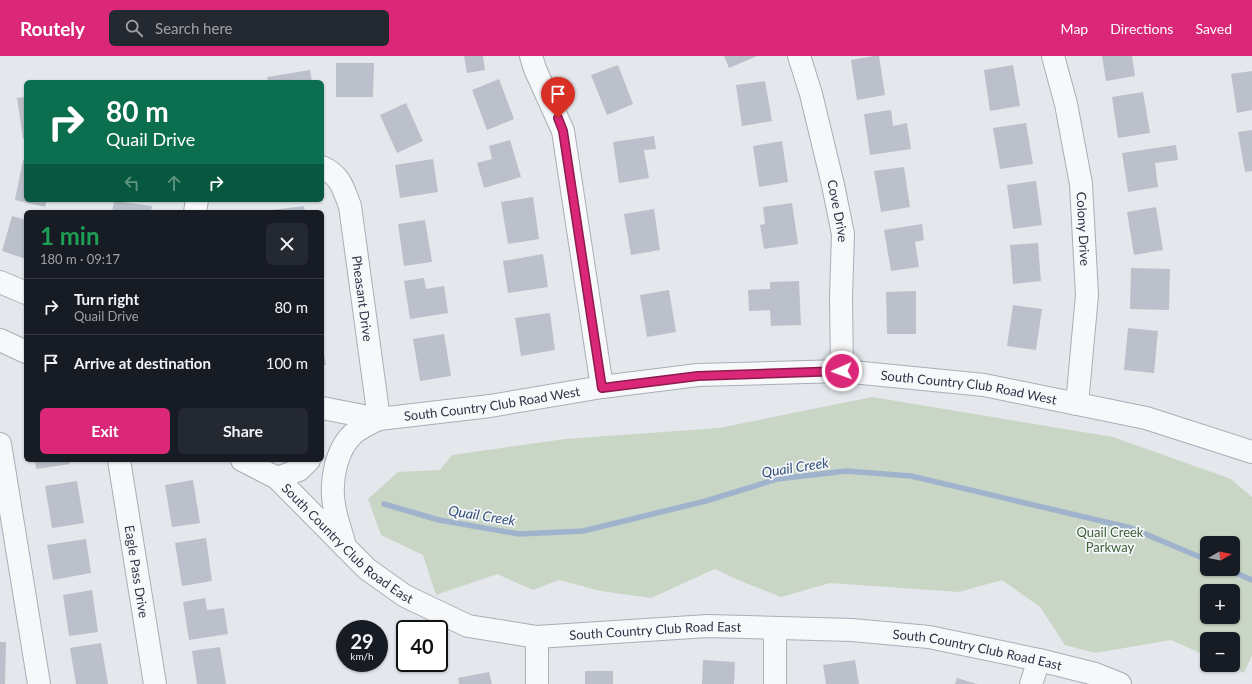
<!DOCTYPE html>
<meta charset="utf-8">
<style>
:root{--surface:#171b24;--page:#242831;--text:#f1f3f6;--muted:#9ea1a6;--line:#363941;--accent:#db2777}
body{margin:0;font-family:Lato,sans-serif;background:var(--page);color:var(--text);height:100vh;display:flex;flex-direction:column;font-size:15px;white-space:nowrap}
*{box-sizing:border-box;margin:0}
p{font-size:13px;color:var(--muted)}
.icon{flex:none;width:22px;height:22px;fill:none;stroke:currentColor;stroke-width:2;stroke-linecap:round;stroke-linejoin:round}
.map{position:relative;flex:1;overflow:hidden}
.drawer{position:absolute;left:24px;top:154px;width:300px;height:252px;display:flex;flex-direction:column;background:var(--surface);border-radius:6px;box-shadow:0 1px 3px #0004}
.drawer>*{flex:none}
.top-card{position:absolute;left:24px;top:24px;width:300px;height:122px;border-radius:6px;box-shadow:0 1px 3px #0004;background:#0b6e4f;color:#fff;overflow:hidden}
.needle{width:26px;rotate:81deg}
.fabs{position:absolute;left:1200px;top:480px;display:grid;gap:8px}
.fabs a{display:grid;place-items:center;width:40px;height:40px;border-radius:6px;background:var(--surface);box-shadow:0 1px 3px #0004;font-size:20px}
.speed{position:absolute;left:336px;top:564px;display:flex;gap:8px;font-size:20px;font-weight:700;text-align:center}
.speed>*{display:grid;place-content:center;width:52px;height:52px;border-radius:50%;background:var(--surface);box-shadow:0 1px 3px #0004;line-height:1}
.speed small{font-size:10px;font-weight:400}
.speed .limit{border:2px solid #111;border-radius:6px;background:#fff;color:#111}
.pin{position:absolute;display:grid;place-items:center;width:34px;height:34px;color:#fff;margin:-41px -17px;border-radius:50% 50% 50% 0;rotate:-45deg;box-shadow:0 0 4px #0007}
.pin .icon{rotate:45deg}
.me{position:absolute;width:44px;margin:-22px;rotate:268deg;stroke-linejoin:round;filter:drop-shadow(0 0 3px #0008)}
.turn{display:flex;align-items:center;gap:14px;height:84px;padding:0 16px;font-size:18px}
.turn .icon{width:52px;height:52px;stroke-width:2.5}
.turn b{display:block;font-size:28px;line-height:34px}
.lanes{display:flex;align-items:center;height:38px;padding:0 16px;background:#0003;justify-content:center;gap:20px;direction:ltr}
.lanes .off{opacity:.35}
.round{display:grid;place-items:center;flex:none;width:42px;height:42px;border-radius:6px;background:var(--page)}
.head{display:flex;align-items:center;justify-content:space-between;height:68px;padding:0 16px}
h1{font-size:24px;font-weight:700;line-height:30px;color:#1e9e55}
.action{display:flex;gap:8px;margin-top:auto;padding:8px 16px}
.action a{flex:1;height:46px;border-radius:6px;background:var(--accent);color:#fff;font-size:16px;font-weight:700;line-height:46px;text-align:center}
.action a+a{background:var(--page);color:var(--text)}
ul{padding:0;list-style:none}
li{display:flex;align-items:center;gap:12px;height:56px;padding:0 16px;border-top:1px solid var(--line)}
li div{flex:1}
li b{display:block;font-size:15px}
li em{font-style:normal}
header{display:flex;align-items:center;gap:24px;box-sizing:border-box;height:56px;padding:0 20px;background:var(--accent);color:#fff}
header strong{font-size:19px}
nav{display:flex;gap:22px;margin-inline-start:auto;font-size:14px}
.search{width:280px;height:36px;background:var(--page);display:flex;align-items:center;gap:10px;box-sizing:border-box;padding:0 14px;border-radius:6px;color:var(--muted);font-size:15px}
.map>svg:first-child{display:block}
</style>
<header>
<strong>Routely</strong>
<div class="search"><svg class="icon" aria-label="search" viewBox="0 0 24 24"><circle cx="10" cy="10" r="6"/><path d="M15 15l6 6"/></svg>Search here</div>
<nav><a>Map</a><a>Directions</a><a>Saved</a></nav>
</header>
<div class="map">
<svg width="1252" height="628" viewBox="0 0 1252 628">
<rect width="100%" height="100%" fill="#e4e7ec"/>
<path fill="#c9d6c5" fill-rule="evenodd" d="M872,341l241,40 118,42 21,18v158l-8,18 -18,-8h7v-26h-26v17l-36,-16 -76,13 -30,-8 -25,-38 -38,-27 -43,12 -129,-9 -49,14 -45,-18 -21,-10 -64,29 -50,-7 -42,-11 -26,10 -36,-16 -61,21 -13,-40 -42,-20 -13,-36 30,-27 42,-2 12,-15 113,-16 154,-11zM1207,487h26v26h-26zM1207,535h26v26h-26z"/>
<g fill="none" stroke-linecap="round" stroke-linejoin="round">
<path stroke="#9fb4cc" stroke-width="5.5" d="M384,448l55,16 80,14 64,-3 123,-30 71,-22 69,-8 65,5 220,52 76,32
M1227,513l25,11"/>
</g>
<path fill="#bbc0ca" d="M464,0h19l2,14 -18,3z
M724,0h33l-28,12z
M874,0h5l6,39 -28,5 -6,-40z
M1102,0h30l3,20 -29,5z
M336,7h38l-1,34h-37z
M618,9l15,39 -26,11 -16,-40z
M1013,9l7,41 -30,5 -6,-41z
M310,14l2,12h-44l-1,-5z
M1252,15v39l-15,3 -6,-39z
M499,23l15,40 -27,11 -15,-40z
M765,25l7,40 -30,5 -6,-41z
M1143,36l7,41 -32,5 -6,-41z
M26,41v42h-3l-6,-41z
M406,47l17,38 -26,12 -17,-38z
M891,54l2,16 14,-3 4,26 -41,6 -6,-41z
M1026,67l7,41 -33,5 -7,-41z
M1252,74v41l-7,1 -7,-40z
M654,80l2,13 -12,1 5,28 -30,5 -6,-41z
M510,84l11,37 -37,11 -7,-25 15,-4 -3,-13z
M782,85l6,41 -29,5 -6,-41z
M1176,89l2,15 -23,3 3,24 -30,5 -6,-39z
M433,103l5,33 -38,6 -5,-33z
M23,104l3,1v39h21l-2,7 -30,-7z
M904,111l6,40 -29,5 -7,-41z
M1036,125l6,44 -29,4 -6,-44z
M533,141l6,42 -31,5 -7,-42z
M114,145l38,5 -1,6h-39z
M792,147l6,41 -34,5 -4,-24 5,-1 -2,-17z
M304,150l1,6h-33v-2z
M1156,151l7,43 -29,5 -7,-43z
M654,153l6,41 -29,5 -7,-41z
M12,160l14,4v39l-24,-8z
M425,164l7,42 -28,4 -6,-42z
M922,168l2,16 -9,2 4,25 -28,4 -7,-41z
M1038,187l3,38 -28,3 -3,-39z
M543,198l5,33 -40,6 -5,-32z
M1131,212l39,1 -1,41 -39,-1z
M424,222l2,11 18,-3 4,27 -38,6 -6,-38z
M799,225l2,44 -30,1 -1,-16 -21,1 -1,-21 22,-1v-7z
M669,234l7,42 -29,5 -7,-42z
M916,235v43h-29l-1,-42z
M1013,249l29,4 -6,41 -29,-4z
M550,257l5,37 -34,6 -6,-38z
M1128,272l30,3 -4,42 -30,-3z
M444,278l7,42 -31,5 -7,-42z
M322,287l4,22h-4z
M35,404h34l1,4 -34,5z
M193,424l7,43 -28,4 -7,-42z
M77,425l7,42 -32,5 -7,-42z
M206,482l6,43 -30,5 -7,-43z
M86,483l5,34 -38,7 -6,-35z
M92,534l6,42 -29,4 -6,-41z
M205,542l2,12 17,-2 4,26 -39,6 -6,-38z
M0,586h6l-1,42h-5z
M101,587l7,41h-32l-6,-36z
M220,591l6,37h-29l-5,-33z
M703,604l32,2 -1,22h-32z
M855,604l4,24h-33l-3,-19z
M585,615h28v13h-28z
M489,616l3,12h-33l-1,-6z
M957,622l20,6h-22z"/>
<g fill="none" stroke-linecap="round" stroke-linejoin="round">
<defs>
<g id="minor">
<path d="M531,0l4,13 28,62 39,256"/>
<path id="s1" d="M799,0l12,38 22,91 10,49 -2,63 1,74"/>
<path id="s2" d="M1053,0l13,48 15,80 6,111 -10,109"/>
<path id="s3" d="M322,111c19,9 21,21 28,39l29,213c-9,4 -17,8 -25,14 -18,16 -24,48 -20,72 2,14 8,28 11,42"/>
<path d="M195,156l2,-12"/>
<path d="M0,226l26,11"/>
<path d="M0,284l26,12"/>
<path id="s4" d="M322,352l57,11 111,-13 112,-19 96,-12 144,-4 142,14 162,33 106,34"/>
<path d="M0,388l39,240"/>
<path id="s5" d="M119,404l36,224"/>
<path id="s6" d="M242,404l35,18 90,91 38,27 63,30 69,11 171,-11 144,4 77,7 110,23 56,14 25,10"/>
<path d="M277,422l22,-8 10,-10"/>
<path d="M775,572v56"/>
<path d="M537,628v-47"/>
<path d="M1031,628l8,-24"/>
</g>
</defs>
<use href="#minor" stroke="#a9aeb7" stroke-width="24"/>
<use href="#minor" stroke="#f7f8fa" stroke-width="22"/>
</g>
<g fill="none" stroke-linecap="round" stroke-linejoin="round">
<defs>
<path id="route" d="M558,62l5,13 39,257 96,-12 144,-5"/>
</defs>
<use href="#route" stroke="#8e194d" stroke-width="10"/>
<use href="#route" stroke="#db2777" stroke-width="7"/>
</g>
<g text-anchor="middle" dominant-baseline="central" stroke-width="3.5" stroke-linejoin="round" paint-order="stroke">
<g font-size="13" fill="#2b3445" stroke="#f4f6f9">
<text stroke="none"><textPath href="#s1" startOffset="160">Cove Drive</textPath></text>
<text stroke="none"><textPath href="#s2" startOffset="176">Colony Drive</textPath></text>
<text stroke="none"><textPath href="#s3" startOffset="143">Pheasant Drive</textPath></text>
<text stroke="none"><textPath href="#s4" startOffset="652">South Country Club Road West</textPath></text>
<text stroke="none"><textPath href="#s4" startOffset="172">South Country Club Road West</textPath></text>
<text stroke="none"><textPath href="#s6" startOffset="136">South Country Club Road East</textPath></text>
<text stroke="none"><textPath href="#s5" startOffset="113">Eagle Pass Drive</textPath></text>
<text stroke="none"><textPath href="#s6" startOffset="472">South Country Club Road East</textPath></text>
<text stroke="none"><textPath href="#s6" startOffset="796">South Country Club Road East</textPath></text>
</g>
<g font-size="13" fill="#3f6138" stroke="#f4f6f9">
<text x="1110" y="476">Quail Creek<tspan x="1110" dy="15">Parkway</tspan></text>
</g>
<g font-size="14" font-style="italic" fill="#34527a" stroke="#f4f6f9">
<text transform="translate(795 411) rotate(-9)">Quail Creek</text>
<text transform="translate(482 459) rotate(9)">Quail Creek</text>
</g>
</g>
</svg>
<div class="fabs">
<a><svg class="needle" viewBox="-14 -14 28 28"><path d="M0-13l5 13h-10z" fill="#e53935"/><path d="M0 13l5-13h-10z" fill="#9ea1a6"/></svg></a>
<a>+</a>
<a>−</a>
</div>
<div class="speed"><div>29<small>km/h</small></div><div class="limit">40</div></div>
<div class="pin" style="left:558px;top:62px;background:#d93025"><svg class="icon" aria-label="arrive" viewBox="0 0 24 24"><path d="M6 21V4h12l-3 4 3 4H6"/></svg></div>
<svg class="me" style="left:842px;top:315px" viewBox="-20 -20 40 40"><circle r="17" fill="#db2777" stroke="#fff" stroke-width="3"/><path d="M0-11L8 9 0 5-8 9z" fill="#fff"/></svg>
<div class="top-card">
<div class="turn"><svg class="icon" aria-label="right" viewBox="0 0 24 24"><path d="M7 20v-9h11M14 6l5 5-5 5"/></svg><div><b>80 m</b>Quail Drive</div></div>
<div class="lanes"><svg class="icon off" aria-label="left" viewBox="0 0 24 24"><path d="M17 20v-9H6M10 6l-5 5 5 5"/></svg><svg class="icon off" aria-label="ahead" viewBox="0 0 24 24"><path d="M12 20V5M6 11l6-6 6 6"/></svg><svg class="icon" aria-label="right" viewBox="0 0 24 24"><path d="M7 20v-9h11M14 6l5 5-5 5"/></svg></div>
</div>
<section class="drawer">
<div class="head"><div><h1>1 min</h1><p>180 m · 09:17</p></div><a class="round"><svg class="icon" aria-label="close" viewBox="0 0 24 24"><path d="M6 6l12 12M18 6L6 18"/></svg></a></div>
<ul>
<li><svg class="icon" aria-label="right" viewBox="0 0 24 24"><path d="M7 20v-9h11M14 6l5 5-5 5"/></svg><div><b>Turn right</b><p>Quail Drive</p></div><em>80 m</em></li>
<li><svg class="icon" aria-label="arrive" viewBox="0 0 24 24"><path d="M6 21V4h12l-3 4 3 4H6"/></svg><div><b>Arrive at destination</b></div><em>100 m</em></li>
</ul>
<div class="action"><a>Exit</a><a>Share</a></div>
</section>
</div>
